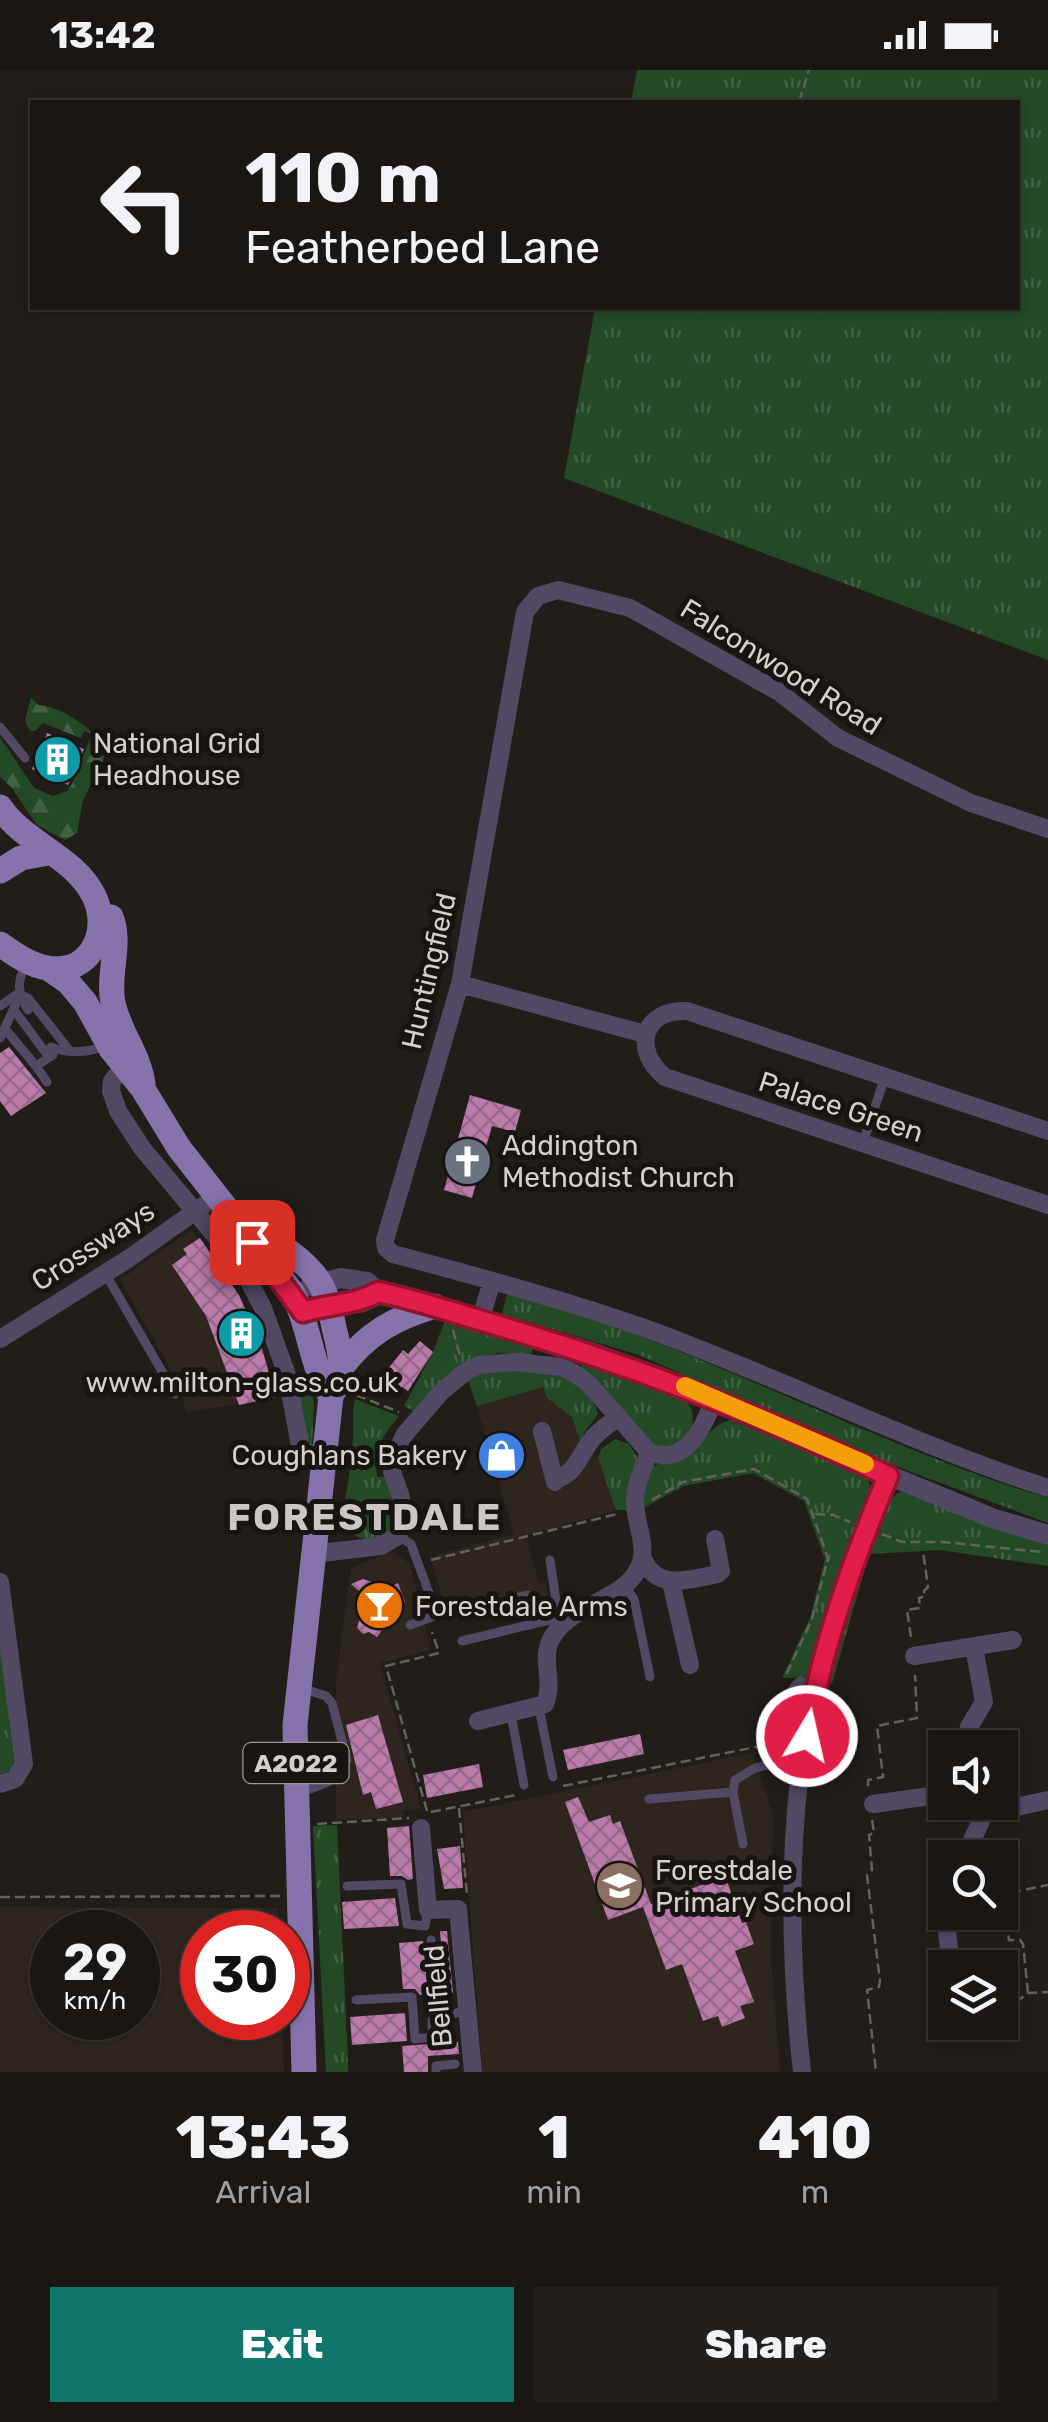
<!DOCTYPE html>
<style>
:root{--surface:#191614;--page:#221f1d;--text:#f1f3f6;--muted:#9f9fa0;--line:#373534;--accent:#0f766e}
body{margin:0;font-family:Rubik,sans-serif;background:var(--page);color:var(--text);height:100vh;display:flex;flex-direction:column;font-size:38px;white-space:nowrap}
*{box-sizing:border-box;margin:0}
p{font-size:32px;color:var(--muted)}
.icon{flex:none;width:55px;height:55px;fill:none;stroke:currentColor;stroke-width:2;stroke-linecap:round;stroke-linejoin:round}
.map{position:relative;height:2002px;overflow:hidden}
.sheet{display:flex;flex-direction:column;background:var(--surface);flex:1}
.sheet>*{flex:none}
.guide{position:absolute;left:30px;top:30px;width:990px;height:210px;border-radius:0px;box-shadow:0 2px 8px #0004,0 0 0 2px var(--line);background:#191614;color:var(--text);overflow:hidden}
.buttons{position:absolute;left:928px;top:1660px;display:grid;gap:20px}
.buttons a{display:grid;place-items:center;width:90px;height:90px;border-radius:0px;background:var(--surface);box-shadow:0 2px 8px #0004,0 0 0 2px var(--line);font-size:50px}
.speed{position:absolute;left:30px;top:1840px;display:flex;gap:20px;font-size:50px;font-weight:700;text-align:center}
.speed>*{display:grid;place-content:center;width:130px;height:130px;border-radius:50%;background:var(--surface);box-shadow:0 2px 8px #0004,0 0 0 2px var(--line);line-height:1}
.speed small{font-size:25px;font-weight:400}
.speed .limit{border:15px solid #d22;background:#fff;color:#111}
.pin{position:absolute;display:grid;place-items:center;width:85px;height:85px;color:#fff;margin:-42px;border-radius:20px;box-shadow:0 5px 15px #0006}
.me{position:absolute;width:110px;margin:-55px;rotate:9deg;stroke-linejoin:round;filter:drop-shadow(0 0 8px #0008)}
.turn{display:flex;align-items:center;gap:35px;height:210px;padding:0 50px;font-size:45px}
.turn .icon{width:130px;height:130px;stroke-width:2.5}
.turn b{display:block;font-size:70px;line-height:85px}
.eta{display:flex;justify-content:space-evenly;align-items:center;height:170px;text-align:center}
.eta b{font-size:60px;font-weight:800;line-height:70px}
.primary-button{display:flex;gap:20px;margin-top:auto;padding:20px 50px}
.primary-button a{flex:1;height:115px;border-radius:0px;background:var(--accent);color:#fff;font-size:40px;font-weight:800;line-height:115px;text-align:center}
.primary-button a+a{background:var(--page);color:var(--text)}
.status{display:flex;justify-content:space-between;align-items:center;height:70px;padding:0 50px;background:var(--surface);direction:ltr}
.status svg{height:28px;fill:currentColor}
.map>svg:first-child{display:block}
</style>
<div class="status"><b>13:42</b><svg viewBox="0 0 49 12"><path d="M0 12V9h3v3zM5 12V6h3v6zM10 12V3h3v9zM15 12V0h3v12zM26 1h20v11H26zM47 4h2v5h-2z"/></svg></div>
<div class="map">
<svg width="1048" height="2002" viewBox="0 0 1048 2002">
<defs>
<pattern id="grass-tufts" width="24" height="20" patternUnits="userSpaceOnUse" patternTransform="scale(2.5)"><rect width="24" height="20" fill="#244925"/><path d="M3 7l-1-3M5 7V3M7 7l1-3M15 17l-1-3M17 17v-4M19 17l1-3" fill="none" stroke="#436244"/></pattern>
<pattern id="forest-firs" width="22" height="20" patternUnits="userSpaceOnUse" patternTransform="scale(2.5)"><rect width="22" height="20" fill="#244925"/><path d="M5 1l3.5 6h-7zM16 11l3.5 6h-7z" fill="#436244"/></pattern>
<pattern id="building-cross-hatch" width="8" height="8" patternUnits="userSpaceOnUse" patternTransform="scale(2.5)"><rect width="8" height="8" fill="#ba7aaa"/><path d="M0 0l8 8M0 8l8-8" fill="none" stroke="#95688a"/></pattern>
</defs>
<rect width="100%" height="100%" fill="#211e1a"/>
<path fill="#2d251e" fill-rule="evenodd" d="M192,1159l45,63 25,58 14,47 -90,16 -6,-27 -60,-106z
M543,1316l4,12 25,19 9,28 17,13 18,52 -90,26 13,47 7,-1 3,18 -99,21 -20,-64 84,-23 -37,-128z
M392,1481l18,13 21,86 -51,13 41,146 -18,2 1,6 -68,3v-139l15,-113z
M752,1683l21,61 -2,144 9,114h-298l-19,-260z
M0,1837l278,1 1,24h-77v86h80l2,54h-284zM138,1862v86h-86v-86z"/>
<path fill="url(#grass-tufts)" d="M637,0h411v590l-484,-182 31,-170h423v-206h-387z
M507,1224c188,47 356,149 541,204v25l-161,-60 -248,-108 -137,-41z
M445,1251l88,26 -2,8 -33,-2 -20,5 -63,54 -11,-6 29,-54z
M585,1292c22,7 95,24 105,44 4,8 3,16 1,25l-15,15h-25l-71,-78z
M499,1298c36,4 89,2 99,46l-14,19 -3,12 -9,-28 -25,-19 -4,-11 -66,19 -9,-26 14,-9z
M310,1308l4,25 -2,45 -5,-3 -12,-63z
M355,1329l44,17c-17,20 -26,34 -22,61h9c4,12 11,26 9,39 -3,30 -39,29 -54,8 5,-28 10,-56 12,-84 1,-15 -2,-27 2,-41z
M730,1350l135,54 7,16 -16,35 -49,152 -25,1 28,-60 15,-59 -21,-58 -51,-28 -69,13 -41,22c0,-12 -1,-29 8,-39 8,-10 26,-5 37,-14 16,-12 21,-29 42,-35z
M615,1369l14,5 8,13 -9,53h-12l-18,-52 3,-9z
M900,1422l10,1 77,33 61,19v21l-108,-16 -71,4 -37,130 -5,-2c10,-39 38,-174 73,-190z
M0,1562l15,126 -4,12 -11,4z
M337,1755l11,236v11h-22l-13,-246z"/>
<path fill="url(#forest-firs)" d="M31,627l7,8c24,1 61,27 69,47l-24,48 -6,33 -12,7 -28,-15 -26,-38 -11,-10v-40l34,51 19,8 14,-5 5,-7 20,-50 -8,-3 -3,7 -38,-15 -8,8h-5l-5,-10z"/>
<path fill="url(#building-cross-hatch)" d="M47,663l37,16 -16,36 -36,-16z
M9,977l37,46 -35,23 -11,-15v-48z
M470,1025l51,15 -6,22 -23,-6 -20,72 -28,-8z
M200,1168l39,57 21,47 16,55 -37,8 -33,-89 -34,-51 15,-11 -4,-5z
M420,1271l13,11 -25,39 -6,-4 -5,6 -17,-14 23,-29 5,4z
M363,1509l15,5 6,-2 6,5 8,-4 7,19 -23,9 8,8 -13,18 -8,-5 -6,2 -6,-6 2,-7 9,-3 -8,-26 -9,-8z
M378,1645l25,87 -27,7 -5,-17 -8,3 -17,-70z
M640,1664l4,20 -76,16 -5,-20z
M479,1694l4,23 -56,11 -4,-23z
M578,1727l11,25 21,-7 3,9 7,-3 31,83 -43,16 -43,-118z
M409,1756l4,53 -5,1 -6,-4h-12l-3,-48z
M460,1776l3,42 -19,1 -7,-40z
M725,1806l17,47 4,-1 8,22 -19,7 19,51 -14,4 5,12 -23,9 -4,-11 -15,5 -21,-57 -16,6 -23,-63z
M395,1828l4,28 -55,3 -2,-27z
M440,1861h7l6,62h-8z
M423,1871l5,53 -8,1 -5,-6h-12l-4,-46z
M405,1943l2,28 -55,4 -2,-28z
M458,1972l1,12 -31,2v16h-24l-2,-26z"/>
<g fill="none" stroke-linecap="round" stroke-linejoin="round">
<path stroke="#64625e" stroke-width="2.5" stroke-dasharray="10 5" stroke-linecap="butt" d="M799,32l10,-32
M453,1260l7,26
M356,1325l43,17
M652,1430l31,-18 71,-13 53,30 21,59 -16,61 -26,56
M815,1444l18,1 17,7
M882,1464l20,8h40l100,10
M431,1490l186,-46
M911,1567l-4,-27 13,-2 -1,-10 6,-2 -1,-5 4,-4 -5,-36
M563,1716l203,-41
M868,1716v-6l15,-3 -6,-51 40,-8 -2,-43
M459,1738l8,87
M427,1741l-41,-145 53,-13 -7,-21
M431,1742l85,-17
M872,1750l2,13 -5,2 3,35 -5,5 13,106 -1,6 -12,3 9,82
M317,1754l92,-6
M0,1827l280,-1
M1028,1923l-5,-49 -3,-4h-11l-6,-46 45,-9
M1000,1934l19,-4 9,-7 20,-1"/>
<path stroke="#524964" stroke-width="9" d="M0,657l25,31
M26,893c-9,19 -9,29 2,47
M0,936l19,-13
M14,940l35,47
M6,960l30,36
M0,968l20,-43 8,3 42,53
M51,977c16,7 39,6 55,-2
M47,1012l-11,-16 17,-11
M863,1072l22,-65
M105,1203l70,121
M398,1466l13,8 26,71 91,-20
M550,1490l9,61
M624,1515l10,14 16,78
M410,1555l27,-10
M462,1571l96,-23
M539,1638l14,69
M511,1644l13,71
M799,1701l-14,-5 -9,-10c3,-22 5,-61 24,-75l15,4
M300,1723l28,-11 19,-22 -15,-57 -6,-7 -25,-8
M649,1729l84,-7
M743,1774l-10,-52 2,-12 20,-12 26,-6
M347,1816l54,-2 6,40 18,2 3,-16
M431,1870l8,78 28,-8
M356,1930l56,-3 3,42 17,-2v-16l8,-3
M436,2002v-6l19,-2"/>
<path stroke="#524964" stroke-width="18" d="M1048,759l-77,-26 -133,-65 -59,-46 -149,-84 -72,-18 -20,6 -13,16 -65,372 -75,256 1,8 7,6c86,23 173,46 257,76 134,49 262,114 398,158
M460,914l185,50
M123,998l-11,13 -1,10 7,20 24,37 100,120 21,40 24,67 14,76 22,5
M1048,1061l-361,-120c-45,-2 -55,39 -22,66l383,128
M480,1251l12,-40
M0,1269l128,-80 76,-54
M542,1361l13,51
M555,1410c20,-6 23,-22 35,-38 7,-10 16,-16 26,-23
M313,1484l68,-8 17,-10 4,-16 -1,-23 -9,-25v-11l13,-27 36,-42 24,-20 14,-7 37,-3 45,5 13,6 15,11 60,68c37,15 55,-25 66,-55
M643,1488c13,34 47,21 75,16l3,-3 -6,-32
M0,1512l24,182 -9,15 -15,5
M671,1512l19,83
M914,1586l99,-16
M478,1651l67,-17c9,-23 -3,-42 4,-60 15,-38 71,-42 88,-73 13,-21 -1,-44 -2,-67 -1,-18 9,-36 14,-52
M963,1678l6,-21 15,-25 -10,-55
M873,1734l72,-10
M984,1744l64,-14
M421,1758l7,82 30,-1 15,163
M964,1788l20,-44 -10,-12
M945,1842l6,56
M802,2002c-14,-128 -16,-261 13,-387 18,-73 45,-141 73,-210"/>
<path stroke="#524964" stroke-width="20" d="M310,1216l31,-8 26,4 11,10 38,8 172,51 127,46 173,78 104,43 56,17
M314,1239l49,-7 15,-10"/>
<path stroke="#8773ab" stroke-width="25" d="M0,737c25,37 74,49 94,89 17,35 -3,79 -46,72 -17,-2 -34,-14 -48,-24
M0,801l21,-13 27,-5
M111,847c11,27 -4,57 2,86 6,29 26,51 30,81
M48,898l20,14 17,20 26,47 32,40 36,59 113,144c18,32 18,74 39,104
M233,1147c28,18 69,36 87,66 9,16 12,36 16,53 6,23 8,40 -5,60l-36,329 9,347
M341,1298c26,-35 54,-50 94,-62"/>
<path stroke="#64625e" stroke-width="2.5" stroke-dasharray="10 5" stroke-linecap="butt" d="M857,1454l18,8"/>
</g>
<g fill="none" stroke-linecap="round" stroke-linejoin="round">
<defs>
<path id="route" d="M252,1172l51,70c25,-8 53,-7 75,-20 41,8 79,22 118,33 136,40 265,90 392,151 -35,85 -66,169 -81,260"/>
</defs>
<use href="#route" stroke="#92132f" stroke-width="25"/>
<use href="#route" stroke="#e11d48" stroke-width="18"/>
<path stroke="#f59e0b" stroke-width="18" d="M685,1316l180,78"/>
</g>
<defs>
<symbol id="building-disc" viewBox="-11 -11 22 22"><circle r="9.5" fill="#0f9aa8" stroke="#171411"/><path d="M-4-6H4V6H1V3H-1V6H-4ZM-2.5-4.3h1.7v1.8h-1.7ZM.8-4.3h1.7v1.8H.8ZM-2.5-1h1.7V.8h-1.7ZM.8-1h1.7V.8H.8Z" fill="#fff"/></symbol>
<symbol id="church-disc" viewBox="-11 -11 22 22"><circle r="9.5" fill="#6b7280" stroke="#171411"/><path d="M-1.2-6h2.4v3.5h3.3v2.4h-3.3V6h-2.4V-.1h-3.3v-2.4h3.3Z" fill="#fff"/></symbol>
<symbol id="shop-disc" viewBox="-11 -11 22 22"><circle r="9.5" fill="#3f7fe0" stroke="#171411"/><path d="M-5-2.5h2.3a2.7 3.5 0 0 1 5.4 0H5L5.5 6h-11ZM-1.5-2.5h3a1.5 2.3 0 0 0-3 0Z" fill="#fff"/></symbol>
<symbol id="bar-disc" viewBox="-11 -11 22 22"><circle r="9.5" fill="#e8710a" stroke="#171411"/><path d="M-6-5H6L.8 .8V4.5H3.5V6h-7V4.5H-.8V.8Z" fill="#fff"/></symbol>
<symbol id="school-disc" viewBox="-11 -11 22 22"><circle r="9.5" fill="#8d6e63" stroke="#171411"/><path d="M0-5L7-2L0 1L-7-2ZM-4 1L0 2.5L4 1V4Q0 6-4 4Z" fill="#fff"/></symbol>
</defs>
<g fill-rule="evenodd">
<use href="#building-disc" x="30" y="662" width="55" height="55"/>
<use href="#church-disc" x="440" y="1064" width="55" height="55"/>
<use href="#building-disc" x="214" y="1236" width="55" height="55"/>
<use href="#shop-disc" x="474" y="1358" width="55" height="55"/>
<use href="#bar-disc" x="352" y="1508" width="55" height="55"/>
<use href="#school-disc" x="592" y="1788" width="55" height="55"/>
</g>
<g text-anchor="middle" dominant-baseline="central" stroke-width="10" stroke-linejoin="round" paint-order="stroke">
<rect fill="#171411" stroke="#9b9896" stroke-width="2.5" x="243.5" y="1673" width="105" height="40" rx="8"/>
<g font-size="25" font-weight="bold" fill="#d3d1cf">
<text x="296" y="1693">A2022</text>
</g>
<g font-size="28" fill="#d3d1cf" stroke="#171411">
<text transform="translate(781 597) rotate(32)">Falconwood Road</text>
<text transform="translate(429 901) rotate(-77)">Huntingfield</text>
<text transform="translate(841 1037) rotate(18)">Palace Green</text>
<text transform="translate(93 1176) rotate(-33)">Crossways</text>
<text transform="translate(438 1926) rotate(-95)">Bellfield</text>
</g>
<g font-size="28" fill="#d3d1cf" stroke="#171411" text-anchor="start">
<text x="93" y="673">National Grid<tspan x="93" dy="32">Headhouse</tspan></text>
<text x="502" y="1075">Addington<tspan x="502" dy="32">Methodist Church</tspan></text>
<text x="242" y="1312" text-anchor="middle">www.milton-glass.co.uk</text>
<text x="467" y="1385" text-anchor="end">Coughlans Bakery</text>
<text x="415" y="1536">Forestdale Arms</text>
<text x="655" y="1800">Forestdale<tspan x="655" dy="32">Primary School</tspan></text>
</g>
<g font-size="38" font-weight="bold" letter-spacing="2.5" fill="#cbc7c3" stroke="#171411">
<text x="365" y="1447">FORESTDALE</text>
</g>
</g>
</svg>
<div class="buttons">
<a><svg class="icon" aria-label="sound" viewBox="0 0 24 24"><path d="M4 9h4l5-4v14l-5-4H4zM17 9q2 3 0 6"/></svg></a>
<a><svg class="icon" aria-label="search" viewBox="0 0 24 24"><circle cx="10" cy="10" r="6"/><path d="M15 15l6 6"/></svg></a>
<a><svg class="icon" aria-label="layers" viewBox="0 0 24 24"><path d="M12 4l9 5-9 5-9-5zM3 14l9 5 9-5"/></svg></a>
</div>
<div class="speed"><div>29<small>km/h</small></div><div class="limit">30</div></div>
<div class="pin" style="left:252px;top:1172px;background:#d93025"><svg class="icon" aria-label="arrive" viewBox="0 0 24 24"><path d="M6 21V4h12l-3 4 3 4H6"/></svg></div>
<svg class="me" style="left:807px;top:1666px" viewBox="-20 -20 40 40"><circle r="17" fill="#e11d48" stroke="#fff" stroke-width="3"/><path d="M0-11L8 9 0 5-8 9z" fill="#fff"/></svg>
<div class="guide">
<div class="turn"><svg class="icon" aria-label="left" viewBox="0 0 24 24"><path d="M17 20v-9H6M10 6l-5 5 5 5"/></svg><div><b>110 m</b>Featherbed Lane</div></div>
</div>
</div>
<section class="sheet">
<div class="eta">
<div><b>13:43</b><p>Arrival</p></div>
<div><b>1</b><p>min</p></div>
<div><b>410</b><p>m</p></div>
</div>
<div class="primary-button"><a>Exit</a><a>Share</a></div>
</section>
